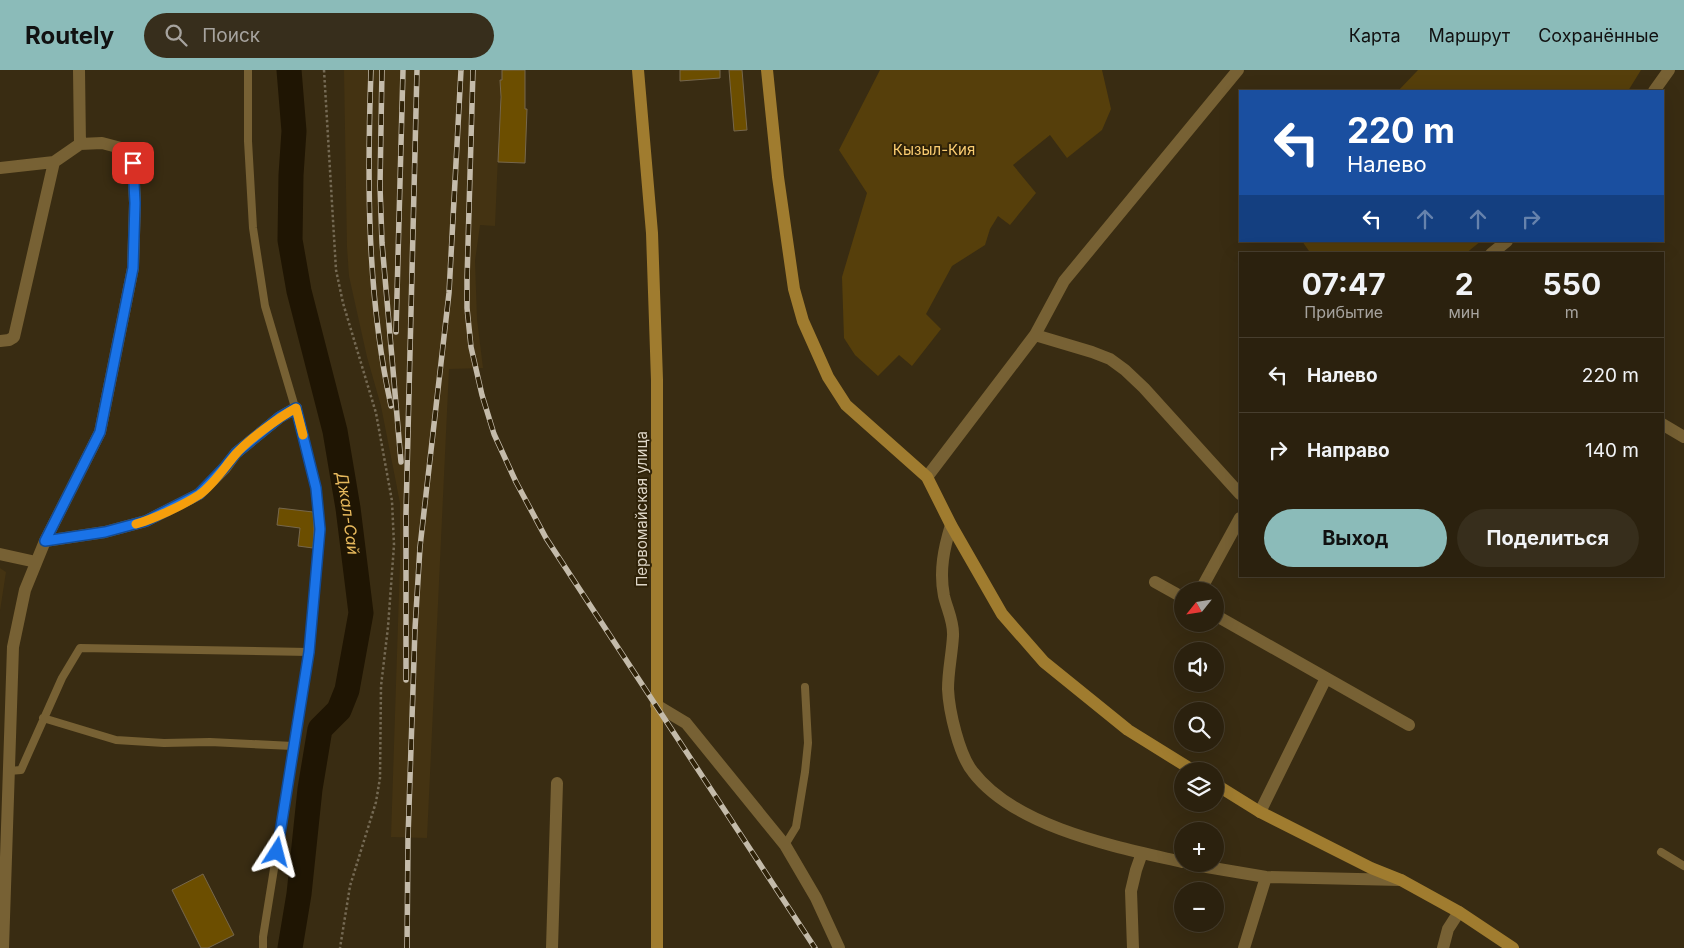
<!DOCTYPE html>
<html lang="ru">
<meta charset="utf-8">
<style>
:root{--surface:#2b210e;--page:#372e1c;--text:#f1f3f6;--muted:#a6a39e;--line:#473e2e;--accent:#8bbbb9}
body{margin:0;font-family:Inter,sans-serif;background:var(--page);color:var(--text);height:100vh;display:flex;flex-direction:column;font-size:19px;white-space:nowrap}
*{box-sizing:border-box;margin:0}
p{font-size:16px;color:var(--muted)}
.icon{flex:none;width:28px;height:28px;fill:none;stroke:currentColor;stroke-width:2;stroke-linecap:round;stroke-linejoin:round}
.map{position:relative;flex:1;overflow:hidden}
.sheet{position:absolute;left:1239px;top:182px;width:425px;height:325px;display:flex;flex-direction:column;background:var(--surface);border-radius:0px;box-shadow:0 5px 20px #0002,0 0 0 1px var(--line)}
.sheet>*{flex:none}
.guide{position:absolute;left:1239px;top:20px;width:425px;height:152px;border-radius:0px;box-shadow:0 5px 20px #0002,0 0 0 1px var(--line);background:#1a4fa0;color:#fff;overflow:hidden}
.needle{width:32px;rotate:240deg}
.buttons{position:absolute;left:1174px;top:512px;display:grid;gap:10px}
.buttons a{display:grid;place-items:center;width:50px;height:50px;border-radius:50%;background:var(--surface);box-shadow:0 5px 20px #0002,0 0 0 1px var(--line);font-size:25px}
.pin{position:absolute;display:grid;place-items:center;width:42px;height:42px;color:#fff;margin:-21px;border-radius:10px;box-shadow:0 2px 8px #0006}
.me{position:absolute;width:55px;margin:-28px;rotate:9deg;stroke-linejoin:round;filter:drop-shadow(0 0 4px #0008)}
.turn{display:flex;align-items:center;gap:18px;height:105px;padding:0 25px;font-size:22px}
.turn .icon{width:65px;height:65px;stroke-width:2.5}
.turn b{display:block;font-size:35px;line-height:42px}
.lanes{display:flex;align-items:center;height:48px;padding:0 25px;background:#0003;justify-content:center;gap:25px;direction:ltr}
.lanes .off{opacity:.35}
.eta{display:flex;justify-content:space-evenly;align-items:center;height:85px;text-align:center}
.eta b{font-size:30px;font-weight:700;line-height:35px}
.primary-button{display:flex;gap:10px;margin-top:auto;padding:10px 25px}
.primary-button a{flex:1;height:58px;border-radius:30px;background:var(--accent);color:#111;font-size:20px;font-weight:700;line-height:58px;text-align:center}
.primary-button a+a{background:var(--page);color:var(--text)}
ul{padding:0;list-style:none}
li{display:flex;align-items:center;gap:15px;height:75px;padding:0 25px;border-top:1px solid var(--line)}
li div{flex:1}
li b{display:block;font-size:19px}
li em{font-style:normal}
header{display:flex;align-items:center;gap:30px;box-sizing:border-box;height:70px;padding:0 25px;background:var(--accent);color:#111}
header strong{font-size:24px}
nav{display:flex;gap:28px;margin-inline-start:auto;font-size:18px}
.search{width:350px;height:45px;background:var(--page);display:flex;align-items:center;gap:12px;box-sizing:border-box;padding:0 18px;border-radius:28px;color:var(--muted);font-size:19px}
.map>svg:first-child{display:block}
</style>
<header>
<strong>Routely</strong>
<div class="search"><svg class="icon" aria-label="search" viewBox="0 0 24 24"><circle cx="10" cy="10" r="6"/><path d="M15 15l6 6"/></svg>Поиск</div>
<nav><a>Карта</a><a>Маршрут</a><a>Сохранённые</a></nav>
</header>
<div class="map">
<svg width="1684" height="878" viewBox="0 0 1684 878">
<rect width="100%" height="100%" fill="#392c12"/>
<path fill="#443312" d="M344,0h158v10h-2v28l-5,118 -15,-1 -5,36 2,58 6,49 -34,1 -22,469 -36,-1 9,-274v-60l-19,-97 -14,-49 -18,-81 -2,-29z
M0,498l6,4 -6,39z"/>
<path fill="#563f0b" d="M880,0h222l9,39 -9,21 -35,28 -17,-23 -37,30 23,28 -26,32 -12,-9 -8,13 -5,16 -33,21 -26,48 15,15 -29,37 -13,-11 -21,21 -23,-21 -11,-17 -2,-61 25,-84 -28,-43z
M1418,0h223l-13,21h-230z
M1302,171h179l-16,13h-154z"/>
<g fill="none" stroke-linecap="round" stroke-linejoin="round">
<path stroke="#1f1503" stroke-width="25" id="s1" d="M289,0l5,61 -3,44 -1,65 9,51 36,140 13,77 13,105 -14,77 -8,20 -19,19 -10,60 -11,105 -9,54"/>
</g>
<path fill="#6c4e00" stroke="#76674c" d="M502,0h23v39h2l-2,54 -27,-1 3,-65 -1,-17h2z
M680,0h40v8l-40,3z
M729,0h13l5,60 -13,1z
M279,438l34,4 1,17 -1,19 -15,-2 2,-18 -23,-3z
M203,804l31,61 -26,13h-7l-29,-58z"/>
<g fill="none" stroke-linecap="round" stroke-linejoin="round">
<path stroke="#756a54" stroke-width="2.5" stroke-dasharray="2.5 2.5" stroke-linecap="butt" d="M324,0l12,200 7,33 33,110 16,88 2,44 -6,82 -7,59 -1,92 -4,24 -26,84 -10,62"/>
<path stroke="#776134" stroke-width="8" d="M248,0v71l5,87 12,78 32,108 19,74 4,41 -11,123 -46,285v11
M43,648l73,22 48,3 46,-1 83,4
M9,701l12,-1 41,-92 18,-30 229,4
M785,775l11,-18 9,-55 3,-29 -3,-56
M1661,782l23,14"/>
<path stroke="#776134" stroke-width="12" d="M79,0l1,74
M1654,21l15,-21
M0,98l54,-6
M1491,184l16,-13
M1035,265l57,17 18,7 15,11 19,18 96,106
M0,271l9,-1 5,-3 40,-175 26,-18 22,-1 19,5 12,15 2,40 -2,65 -33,164 -55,109 -20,49 -12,57 -10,301
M1662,354l22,13
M927,407l108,-142 29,-54 174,-211
M951,455c-7,23 -12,46 -7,71 3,13 10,26 9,40 -1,18 -5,35 -5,53 1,22 11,66 25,83 43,56 144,75 209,90
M45,471l60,-9 41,-11 53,-27 26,-26 11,-15 44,-36 16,-9
M0,484l36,8
M1155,512l27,15
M1200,521l40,-73
M1215,545l194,110
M656,635l30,18 99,122 31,53 23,50
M1260,742l66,-134
M1189,794l77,13 135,3
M552,878l5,-165
M1133,878l-2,-57 5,-21 6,-17
M1244,878l22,-71
M1443,878l5,-19 11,-17"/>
<path stroke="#a07c2f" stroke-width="12" d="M638,0l14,163 5,147v568
M767,0l11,107 16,112 9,32 25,56 18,28 81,72 24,48 51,89 42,48 84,68 66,41
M1215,714l45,28 111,56 30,12 58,32 54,36"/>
<defs>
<path id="rail" d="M371,0c-4,112 -4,226 20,336
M382,0l-2,116 2,57 19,219
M473,0l-6,210v28l4,39 11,48 12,39 22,48 30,56 269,410
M396,262l7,-262
M406,610v-166l11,-444
M407,878l1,-110 7,-209 5,-82 29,-254 12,-223"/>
</defs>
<use href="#rail" stroke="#c4bbaa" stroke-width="5.5"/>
<use href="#rail" stroke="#2f2208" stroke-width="4" stroke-dasharray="11" stroke-linecap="butt"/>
</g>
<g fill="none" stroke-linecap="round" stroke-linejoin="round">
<defs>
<path id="route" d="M133,93l2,40 -2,65 -33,164 -55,109 60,-9 41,-11 53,-27 25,-26 12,-15 44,-36 16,-9 20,80 4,41 -11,123 -32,200"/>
</defs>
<use href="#route" stroke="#114b97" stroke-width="12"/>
<use href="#route" stroke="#1a73e8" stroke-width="9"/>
<path stroke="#f59e0b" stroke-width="9" d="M136,454c18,-5 47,-19 63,-29 14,-10 25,-27 36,-40 13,-15 43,-37 61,-47l7,27"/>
</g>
<g text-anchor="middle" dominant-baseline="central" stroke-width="4" stroke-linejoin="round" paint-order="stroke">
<g font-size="15" fill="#fbcd71" stroke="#2f2208">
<text x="934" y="79">Кызыл-Кия</text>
</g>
<g font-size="15" fill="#ddd5c6" stroke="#2f2208">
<text transform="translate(641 439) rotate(-90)">Первомайская улица</text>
</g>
<g font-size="16" font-style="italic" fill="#e6b85c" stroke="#2f2208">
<text stroke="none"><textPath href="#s1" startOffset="450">Джал-Сай</textPath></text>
</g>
</g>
</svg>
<div class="buttons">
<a><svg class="needle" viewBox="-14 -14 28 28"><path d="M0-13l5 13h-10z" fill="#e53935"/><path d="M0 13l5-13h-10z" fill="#a6a39e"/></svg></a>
<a><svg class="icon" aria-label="sound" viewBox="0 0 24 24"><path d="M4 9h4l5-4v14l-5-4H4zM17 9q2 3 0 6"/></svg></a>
<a><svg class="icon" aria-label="search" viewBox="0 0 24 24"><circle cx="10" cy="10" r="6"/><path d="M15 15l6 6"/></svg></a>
<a><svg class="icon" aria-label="layers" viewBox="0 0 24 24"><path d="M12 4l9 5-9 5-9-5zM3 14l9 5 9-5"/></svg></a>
<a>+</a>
<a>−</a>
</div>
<div class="pin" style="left:133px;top:93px;background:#d93025"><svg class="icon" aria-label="arrive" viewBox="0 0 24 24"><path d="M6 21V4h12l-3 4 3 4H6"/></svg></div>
<svg class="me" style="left:277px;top:782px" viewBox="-20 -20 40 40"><path d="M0-17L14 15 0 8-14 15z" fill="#1a73e8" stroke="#fff" stroke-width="4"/></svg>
<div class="guide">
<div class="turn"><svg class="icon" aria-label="left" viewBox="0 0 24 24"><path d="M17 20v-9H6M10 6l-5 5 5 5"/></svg><div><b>220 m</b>Налево</div></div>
<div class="lanes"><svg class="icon" aria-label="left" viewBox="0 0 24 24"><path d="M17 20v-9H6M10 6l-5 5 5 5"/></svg><svg class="icon off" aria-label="ahead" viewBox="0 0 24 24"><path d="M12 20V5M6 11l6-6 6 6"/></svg><svg class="icon off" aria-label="ahead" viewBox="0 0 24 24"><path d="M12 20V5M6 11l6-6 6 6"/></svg><svg class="icon off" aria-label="right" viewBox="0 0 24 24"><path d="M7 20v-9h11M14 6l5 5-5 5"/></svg></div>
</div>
<section class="sheet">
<div class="eta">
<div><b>07:47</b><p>Прибытие</p></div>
<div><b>2</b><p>мин</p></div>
<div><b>550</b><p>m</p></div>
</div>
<ul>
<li><svg class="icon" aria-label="left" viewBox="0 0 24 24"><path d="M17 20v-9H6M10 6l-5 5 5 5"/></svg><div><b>Налево</b></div><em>220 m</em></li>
<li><svg class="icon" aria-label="right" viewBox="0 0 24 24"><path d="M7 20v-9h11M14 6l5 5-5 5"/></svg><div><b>Направо</b></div><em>140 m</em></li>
</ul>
<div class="primary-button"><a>Выход</a><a>Поделиться</a></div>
</section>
</div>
